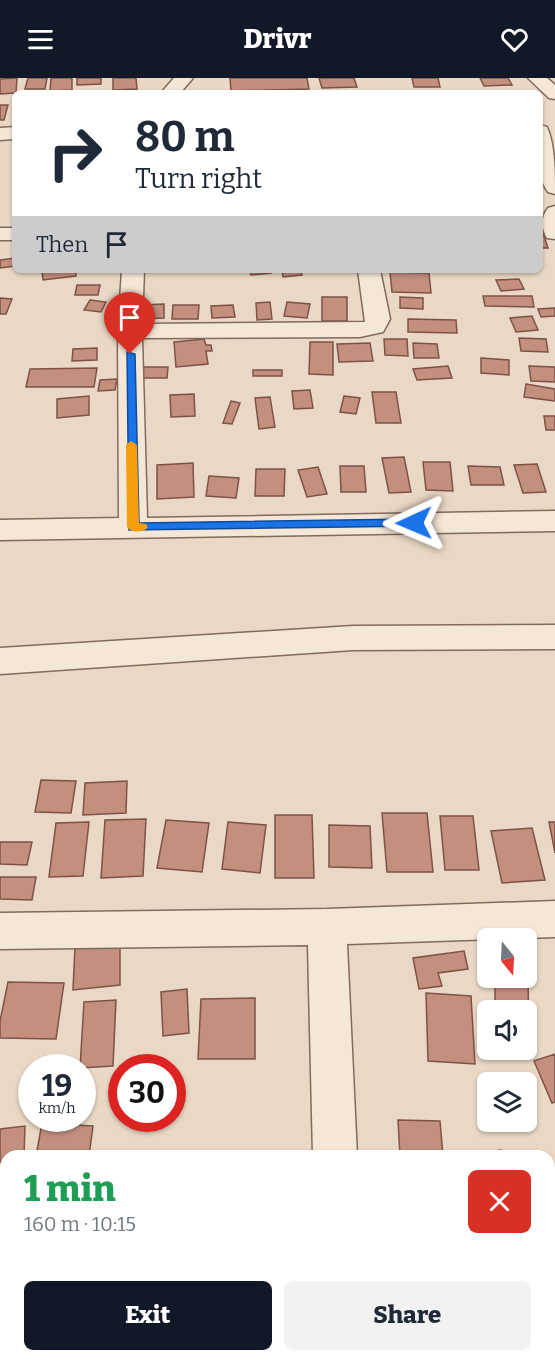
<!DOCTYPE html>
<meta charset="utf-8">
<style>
:root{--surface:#fff;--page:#f2f2f3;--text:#1f2937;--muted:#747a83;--accent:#111827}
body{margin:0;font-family:Bitter,serif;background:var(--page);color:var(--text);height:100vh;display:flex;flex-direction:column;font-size:22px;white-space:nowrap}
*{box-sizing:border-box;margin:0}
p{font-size:20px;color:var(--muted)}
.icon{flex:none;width:33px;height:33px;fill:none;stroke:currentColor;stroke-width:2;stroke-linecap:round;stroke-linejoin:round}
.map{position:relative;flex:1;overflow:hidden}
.side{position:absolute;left:0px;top:1072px;width:555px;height:212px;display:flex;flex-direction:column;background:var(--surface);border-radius:18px 18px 0 0;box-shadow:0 2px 4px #0004}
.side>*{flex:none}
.banner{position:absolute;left:12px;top:12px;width:531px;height:183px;border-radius:9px;box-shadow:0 2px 4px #0004;background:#fff;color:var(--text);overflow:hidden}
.needle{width:39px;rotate:162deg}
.fabs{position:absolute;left:477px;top:850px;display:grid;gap:12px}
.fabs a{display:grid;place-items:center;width:60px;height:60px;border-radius:9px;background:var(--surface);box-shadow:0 2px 4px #0004;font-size:30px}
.speed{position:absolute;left:18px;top:976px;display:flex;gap:12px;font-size:30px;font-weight:700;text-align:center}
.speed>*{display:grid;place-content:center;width:78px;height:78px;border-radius:50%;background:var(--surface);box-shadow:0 2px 4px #0004;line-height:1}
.speed small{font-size:15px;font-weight:400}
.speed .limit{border:9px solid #d22;background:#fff;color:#111}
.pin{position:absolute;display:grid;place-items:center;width:51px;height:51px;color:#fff;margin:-62px -26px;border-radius:50% 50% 50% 0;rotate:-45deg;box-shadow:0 0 6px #0007}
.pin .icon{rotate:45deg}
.me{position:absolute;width:66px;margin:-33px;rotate:269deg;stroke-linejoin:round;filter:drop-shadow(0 0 4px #0008)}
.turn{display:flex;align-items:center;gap:21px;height:126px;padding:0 24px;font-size:27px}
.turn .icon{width:78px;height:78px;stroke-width:2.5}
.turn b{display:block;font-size:42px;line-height:51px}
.then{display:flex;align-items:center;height:57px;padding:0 24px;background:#0003;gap:12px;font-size:22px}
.round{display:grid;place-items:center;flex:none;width:63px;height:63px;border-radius:9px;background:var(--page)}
.overview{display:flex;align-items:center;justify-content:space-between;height:102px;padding:0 24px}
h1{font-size:36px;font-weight:800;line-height:45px;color:#1e9e55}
.button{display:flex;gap:12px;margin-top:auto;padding:12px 24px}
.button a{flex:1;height:69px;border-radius:9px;background:var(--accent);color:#fff;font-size:24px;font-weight:800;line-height:69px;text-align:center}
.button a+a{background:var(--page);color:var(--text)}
header{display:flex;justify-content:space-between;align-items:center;height:78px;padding:0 24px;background:var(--accent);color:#fff;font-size:27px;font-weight:800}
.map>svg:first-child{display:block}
</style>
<header><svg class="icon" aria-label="menu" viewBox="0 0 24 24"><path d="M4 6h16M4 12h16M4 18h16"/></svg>Drivr<svg class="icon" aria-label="heart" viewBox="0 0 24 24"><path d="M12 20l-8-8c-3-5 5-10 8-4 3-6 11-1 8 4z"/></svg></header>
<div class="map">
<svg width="555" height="1283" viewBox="0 0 555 1283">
<rect width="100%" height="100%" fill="#e9d8c5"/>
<path fill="#c38f7f" stroke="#7f5245" stroke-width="1.5" d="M17,0l-1,15 -16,1v-15z
M28,0h19l-2,11h-20z
M51,0h21v12l-22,1z
M77,0h24v6l-24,1z
M113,0h23l1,11 -24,1z
M230,0h77l2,11 -78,2z
M319,0h35l3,9 -35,1z
M412,0h26l2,9h-26z
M480,0h28l4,7 -28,1z
M0,27h8l-4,15h-4z
M540,155h3l5,15h-8z
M15,180v8l-15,2v-8z
M42,192h34v6l-33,4z
M249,192h21l1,3 -20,2z
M282,192h19l1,5 -19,2z
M390,194l39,1 2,20 -39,-1z
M519,201l5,10 -23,2 -5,-11z
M77,207h23l-2,10h-23z
M483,218h49l2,11 -49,-1z
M322,219h25v24h-25z
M400,219l23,1v11l-23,-1z
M0,220l12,1 -6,15h-6z
M90,222l16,2 -5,10 -17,-2z
M270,224l2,17 -15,1 -1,-17z
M287,224l23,2 -3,14 -23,-2z
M164,226v14l-22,1v-14z
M173,227h26l-1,14h-26z
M233,227l2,12 -23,1 -1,-12z
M555,230v8l-14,1 -3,-8z
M532,238l6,14 -22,2 -6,-14z
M408,241l48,1 1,13 -49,-1z
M519,260l27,1 2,13 -27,-1z
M204,261l2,6h5l1,6h-6l2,13 -32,3 -2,-25z
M384,261h23l1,17 -23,-1z
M310,264h23v33l-24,-1z
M370,265l3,18 -34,1 -2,-18z
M413,265l24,1 2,14h-25z
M97,270v12l-25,1 1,-12z
M481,280l28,2v15l-28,-2z
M448,288l4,12 -35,2 -4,-11z
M529,288l26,1v15l-24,-1z
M139,289h29l-1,11h-30z
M97,290l-3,19h-68l4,-18z
M253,292h29v6h-29z
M117,301l-2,11 -17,1 2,-11z
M526,306l29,5v12l-31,-4z
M310,312l3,18 -19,1 -2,-18z
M372,314h24l5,31h-25z
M194,316l1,22 -24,1 -1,-22z
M89,318v19l-32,3v-19z
M344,318l16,2 -4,16 -16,-2z
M270,319l5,30 -16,2 -4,-31z
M231,323l9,2 -8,21 -9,-1z
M544,338h11v14h-9z
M404,379l7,35 -22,1 -7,-35z
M423,384h27l3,29 -27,-1z
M193,385l1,34 -37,2v-34z
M537,386l9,28 -23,1 -9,-28z
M340,388h24l2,26h-25z
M468,388l32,1 4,18h-33z
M318,389l9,27 -20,3 -9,-27z
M256,391h29l-1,27h-29z
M209,398l30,2 -3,20 -30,-2z
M41,702l35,1 -5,32 -36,-1z
M127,703l-1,32 -43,2 2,-32z
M382,735h45l6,59h-46z
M275,737h37l2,63h-39z
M440,738h33l6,54h-34z
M146,741l-3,57 -42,2 4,-58z
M166,742l43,3 -7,49 -45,-4z
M89,744l-6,54 -34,1 7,-54z
M228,744l38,3 -6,48 -38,-4z
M549,744h6v31z
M329,747l41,1 2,42 -43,-1z
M532,750l13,52 -43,3 -11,-52z
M0,764h32l-5,23 -27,-1z
M0,799h36l-4,23 -32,-1z
M120,865v42l-47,5 2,-43z
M464,873l4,18 -30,4 4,13 -23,3 -6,-31z
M526,898h2l1,66h-3v-31h-31v-33h31z
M8,904l56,1 -8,56 -56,-1v-17z
M187,911l2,44 -26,3 -2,-44z
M426,915l45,3 4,68 -47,-3z
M255,920v61h-57l3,-60z
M116,922l-3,66 -33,2 4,-66z
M555,976v48l-3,1 -18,-42z
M398,1042l42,1 3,35h-43z
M42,1045l51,3 -4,30h-53z
M25,1048l-1,30h-18v6h-6v-33z
M501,1072l2,6h-27v-2z
M0,1104h6v71h-6z
M0,1183l6,14v18l-6,4z
M370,1278h65l2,5h-65z"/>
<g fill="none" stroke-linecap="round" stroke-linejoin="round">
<defs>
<path id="minor" d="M174,0h19l-13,15h-19z
M528,0h19l8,7v14l-6,-1z
M540,47l7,2c8,18 8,46 8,67l-7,-2c-13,-18 -8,-46 -8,-67z
M15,49v12l-15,1v-12z
M555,128v33l-8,-1c-6,-10 -6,-21 1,-30z
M0,150h15v12h-15z
M122,192h22l-2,54 223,-2 -7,-52h22l10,49 -7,13 -23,5 -218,1 5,180 408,-7v20l-555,9v-20l119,-2 -1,-187z
M555,547v24l-202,1 -353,24v-26l353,-22z
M555,823v36l-208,7 10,212h-44l-5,-211 -308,4v-36l327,-4z
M0,1224h6v48h-6z
M320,1278h48v5h-48z"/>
</defs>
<use href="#minor" stroke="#826a5d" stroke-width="3"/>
<use href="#minor" fill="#f5e7d7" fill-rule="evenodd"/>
</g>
<path fill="#1a73e8" stroke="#114b97" stroke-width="1.5" d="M127,274l8,2 4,169 275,-4 5,1v6l-290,4z"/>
<path fill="#f59e0b" d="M131,363l6,4 2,78 7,1 2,3c-4,6 -17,6 -21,0l-1,-82z"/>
</svg>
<div class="fabs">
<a><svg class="needle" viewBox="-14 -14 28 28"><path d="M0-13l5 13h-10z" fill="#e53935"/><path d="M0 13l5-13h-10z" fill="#747a83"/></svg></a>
<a><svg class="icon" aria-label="sound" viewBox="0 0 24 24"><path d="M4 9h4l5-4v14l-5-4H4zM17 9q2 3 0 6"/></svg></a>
<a><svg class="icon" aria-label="layers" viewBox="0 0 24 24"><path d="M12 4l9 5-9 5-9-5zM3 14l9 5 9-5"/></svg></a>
</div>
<div class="speed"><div>19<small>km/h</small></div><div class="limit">30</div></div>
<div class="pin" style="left:130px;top:276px;background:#d93025"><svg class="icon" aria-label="arrive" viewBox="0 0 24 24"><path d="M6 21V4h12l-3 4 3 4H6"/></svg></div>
<svg class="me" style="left:414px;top:445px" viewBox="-20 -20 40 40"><path d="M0-17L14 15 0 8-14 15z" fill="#1a73e8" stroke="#fff" stroke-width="4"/></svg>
<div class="banner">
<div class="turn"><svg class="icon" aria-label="right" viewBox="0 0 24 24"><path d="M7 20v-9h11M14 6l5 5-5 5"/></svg><div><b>80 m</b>Turn right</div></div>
<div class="then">Then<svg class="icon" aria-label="arrive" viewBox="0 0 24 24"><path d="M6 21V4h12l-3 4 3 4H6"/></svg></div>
</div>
<section class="side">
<div class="overview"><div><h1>1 min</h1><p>160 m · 10:15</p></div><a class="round" style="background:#d93025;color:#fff"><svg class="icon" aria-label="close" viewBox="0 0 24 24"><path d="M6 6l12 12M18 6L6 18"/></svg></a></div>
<div class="button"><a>Exit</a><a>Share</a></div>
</section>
</div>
